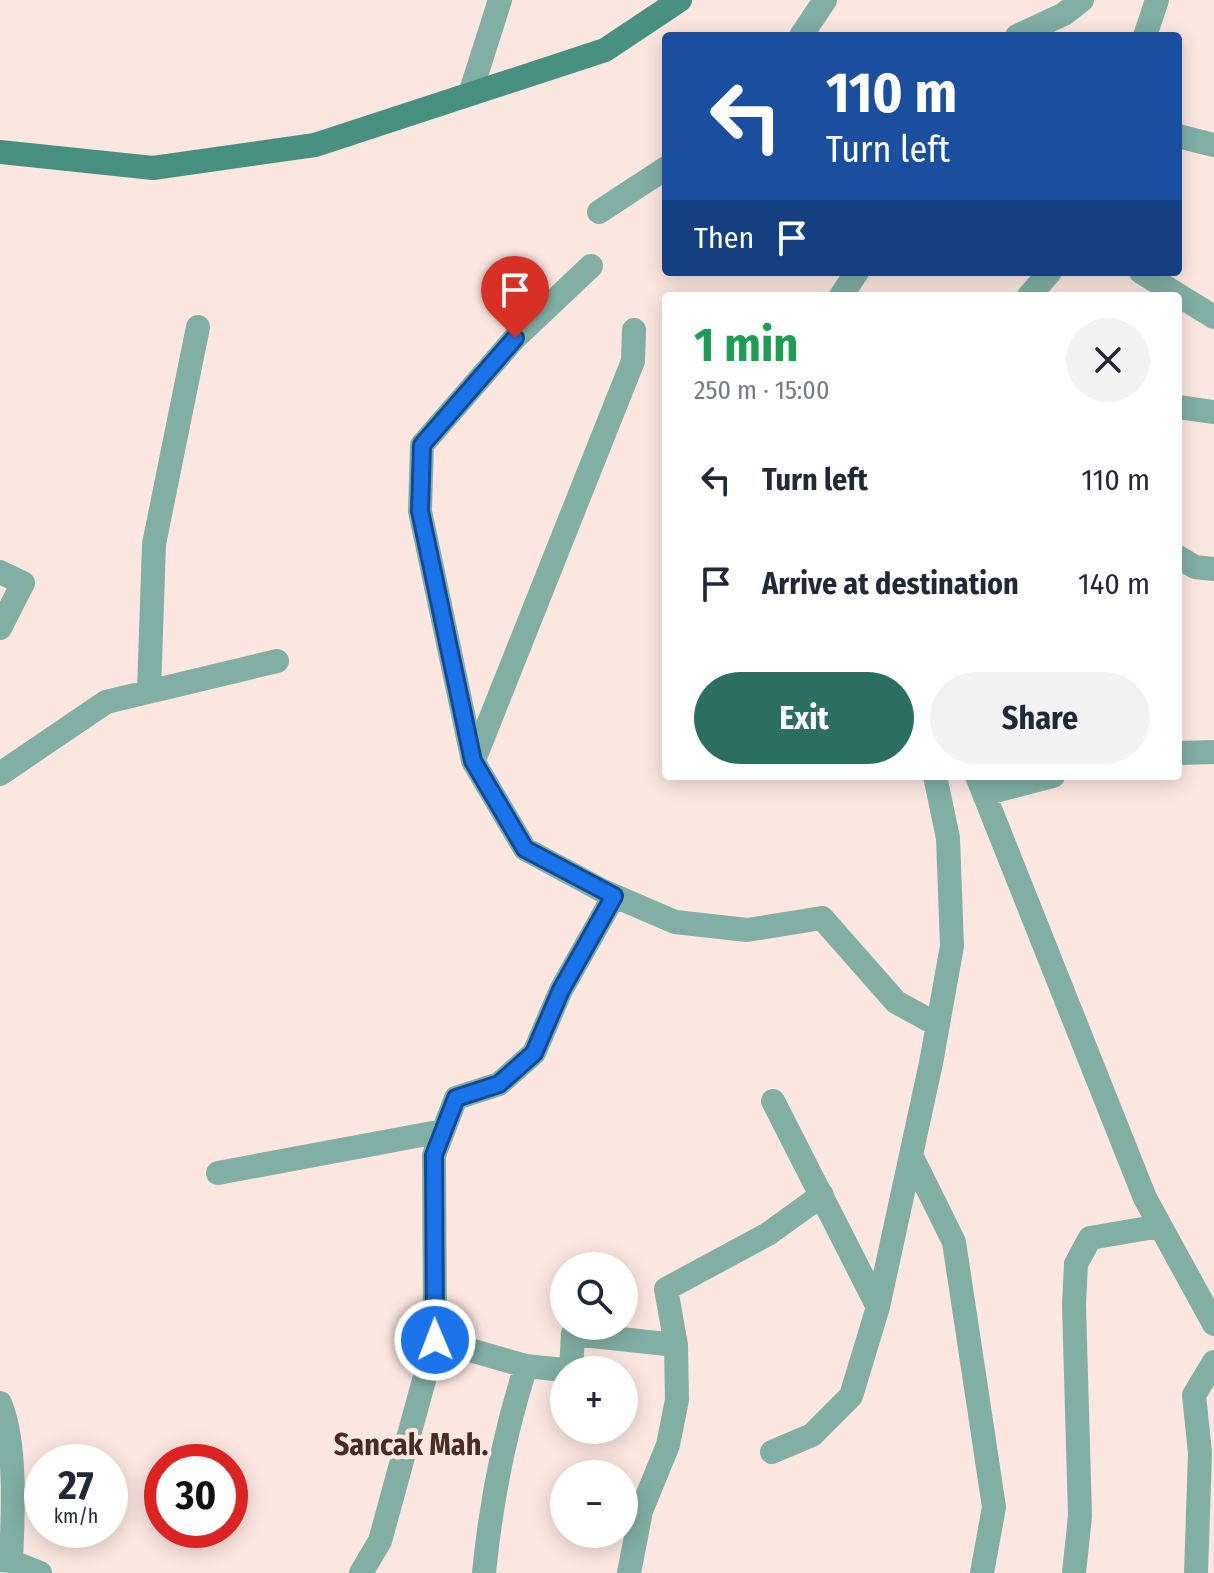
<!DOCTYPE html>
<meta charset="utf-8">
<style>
:root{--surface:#fff;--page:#f2f2f3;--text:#1f2937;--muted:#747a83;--accent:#2b6f62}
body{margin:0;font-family:"Fira Sans Condensed",sans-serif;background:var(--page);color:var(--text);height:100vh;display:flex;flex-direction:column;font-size:30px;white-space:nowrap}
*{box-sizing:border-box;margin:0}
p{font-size:26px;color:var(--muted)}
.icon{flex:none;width:44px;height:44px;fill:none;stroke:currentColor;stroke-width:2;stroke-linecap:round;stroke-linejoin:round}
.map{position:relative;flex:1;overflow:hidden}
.drawer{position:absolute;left:662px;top:292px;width:520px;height:488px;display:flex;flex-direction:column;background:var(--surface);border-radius:8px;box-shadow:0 4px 20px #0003}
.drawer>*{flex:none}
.top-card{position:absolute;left:662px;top:32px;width:520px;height:244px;border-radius:8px;box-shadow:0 4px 20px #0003;background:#1a4fa0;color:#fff;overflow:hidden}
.controls{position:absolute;left:550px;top:1252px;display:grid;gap:16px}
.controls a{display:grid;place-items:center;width:88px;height:88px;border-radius:50%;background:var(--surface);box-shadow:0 4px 20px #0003;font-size:40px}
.speed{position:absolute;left:24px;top:1444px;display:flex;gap:16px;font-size:40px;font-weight:700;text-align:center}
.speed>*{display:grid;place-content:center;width:104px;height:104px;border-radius:50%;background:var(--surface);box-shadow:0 4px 20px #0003;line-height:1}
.speed small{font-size:20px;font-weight:400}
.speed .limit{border:12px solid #d22;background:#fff;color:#111}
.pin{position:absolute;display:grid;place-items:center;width:68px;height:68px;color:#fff;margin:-82px -34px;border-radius:50% 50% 50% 0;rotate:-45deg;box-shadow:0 0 8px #0007}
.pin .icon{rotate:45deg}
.me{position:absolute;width:88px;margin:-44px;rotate:359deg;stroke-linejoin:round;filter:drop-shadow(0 0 6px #0008)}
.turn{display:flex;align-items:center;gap:28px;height:168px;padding:0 32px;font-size:36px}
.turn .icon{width:104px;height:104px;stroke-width:2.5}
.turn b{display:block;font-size:56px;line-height:68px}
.then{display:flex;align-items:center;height:76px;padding:0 32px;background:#0003;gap:16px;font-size:30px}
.round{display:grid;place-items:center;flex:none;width:84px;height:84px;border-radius:42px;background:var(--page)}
.head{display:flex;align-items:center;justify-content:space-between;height:136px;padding:0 32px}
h1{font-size:48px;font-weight:700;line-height:60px;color:#1e9e55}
.primary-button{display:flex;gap:16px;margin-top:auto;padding:16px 32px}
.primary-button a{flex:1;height:92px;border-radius:48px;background:var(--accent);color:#fff;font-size:32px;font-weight:700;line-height:92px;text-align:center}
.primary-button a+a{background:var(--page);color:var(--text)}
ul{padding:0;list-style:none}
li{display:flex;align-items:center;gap:24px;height:104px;padding:0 32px}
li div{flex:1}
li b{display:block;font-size:30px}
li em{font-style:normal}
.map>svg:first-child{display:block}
</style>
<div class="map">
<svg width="1214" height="1573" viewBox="0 0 1214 1573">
<rect width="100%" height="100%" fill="#fce7e0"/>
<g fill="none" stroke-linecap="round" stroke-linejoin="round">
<path stroke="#81afa4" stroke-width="24" d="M801,36l24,-36
M1017,36l47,-22 18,-14
M1145,36l12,-36
M470,94l30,-94
M1178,136l36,9
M599,212l67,-44
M591,266l-76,72 -93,107 -2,66 53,250 52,88 78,42 72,31 72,8 75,-12 74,84 42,23
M1141,272l73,45
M841,296l16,-24
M1029,296l21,-24
M1178,407l36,5
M1178,557l17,10 19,2
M0,572l23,11 -23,45
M149,691l5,-147 44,-217
M1178,753l36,-1
M474,760l159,-399 1,-31
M0,774l106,-72 171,-41
M977,776l168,422 69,126
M984,794l69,-18
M773,1101l105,206
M911,1155l43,87 40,265 -12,66
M218,1173l225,-42
M435,1340l91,26 38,4
M571,1370l2,-36 103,11 -10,-56 102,-55 54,-39
M0,1403c17,41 13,113 11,158l-11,-1
M772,1452l40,-17 39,-39 27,-89 53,-244 21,-117 -4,-108 -13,-62
M11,1561l29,12
M361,1573l19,-32 55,-201 -1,-185 22,-57 43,-14 35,-31 27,-63 53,-94
M484,1573c7,-71 20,-139 42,-207
M629,1573l12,-62 27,-66 9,-45 -1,-55
M1074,1573l6,-57 -6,-211 2,-41 14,-26 70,-12
M1196,1573l4,-120 -6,-58 20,-33"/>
<path stroke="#479080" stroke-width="24" d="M0,152l153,16 162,-23 290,-95 75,-50"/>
</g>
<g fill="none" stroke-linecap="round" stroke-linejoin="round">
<defs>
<path id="route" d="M435,1340l-1,-185 22,-57 43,-14 35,-31 27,-63 53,-94 -89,-47 -52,-88 -53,-250 2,-66 93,-107"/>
</defs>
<use href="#route" stroke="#114b97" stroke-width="20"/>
<use href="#route" stroke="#1a73e8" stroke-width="14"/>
</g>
<g text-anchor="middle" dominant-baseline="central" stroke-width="8" stroke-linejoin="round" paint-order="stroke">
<g font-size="30" font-weight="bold" fill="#472d24" stroke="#fce7e0">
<text x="411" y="1445">Sancak Mah.</text>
</g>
</g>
</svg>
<div class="controls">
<a><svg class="icon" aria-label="search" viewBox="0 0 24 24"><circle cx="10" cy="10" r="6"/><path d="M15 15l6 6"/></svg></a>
<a>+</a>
<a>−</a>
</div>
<div class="speed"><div>27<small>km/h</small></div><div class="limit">30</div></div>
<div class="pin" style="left:515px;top:338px;background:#d93025"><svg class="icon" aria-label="arrive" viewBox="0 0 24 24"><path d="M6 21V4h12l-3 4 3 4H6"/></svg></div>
<svg class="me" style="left:435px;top:1340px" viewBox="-20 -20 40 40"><circle r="17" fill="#1a73e8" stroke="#fff" stroke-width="3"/><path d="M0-11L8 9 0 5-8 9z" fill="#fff"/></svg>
<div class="top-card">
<div class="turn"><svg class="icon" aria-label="left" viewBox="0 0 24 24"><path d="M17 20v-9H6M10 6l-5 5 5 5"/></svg><div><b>110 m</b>Turn left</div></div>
<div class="then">Then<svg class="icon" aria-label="arrive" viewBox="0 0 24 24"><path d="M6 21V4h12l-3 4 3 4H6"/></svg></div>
</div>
<section class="drawer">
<div class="head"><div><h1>1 min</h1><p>250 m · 15:00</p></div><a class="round"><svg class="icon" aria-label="close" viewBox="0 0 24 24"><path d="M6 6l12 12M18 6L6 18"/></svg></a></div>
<ul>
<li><svg class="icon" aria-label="left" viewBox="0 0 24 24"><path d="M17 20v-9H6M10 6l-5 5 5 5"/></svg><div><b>Turn left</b></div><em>110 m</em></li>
<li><svg class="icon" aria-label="arrive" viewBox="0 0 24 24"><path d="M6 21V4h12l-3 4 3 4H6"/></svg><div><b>Arrive at destination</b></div><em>140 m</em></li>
</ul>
<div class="primary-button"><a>Exit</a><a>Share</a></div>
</section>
</div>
